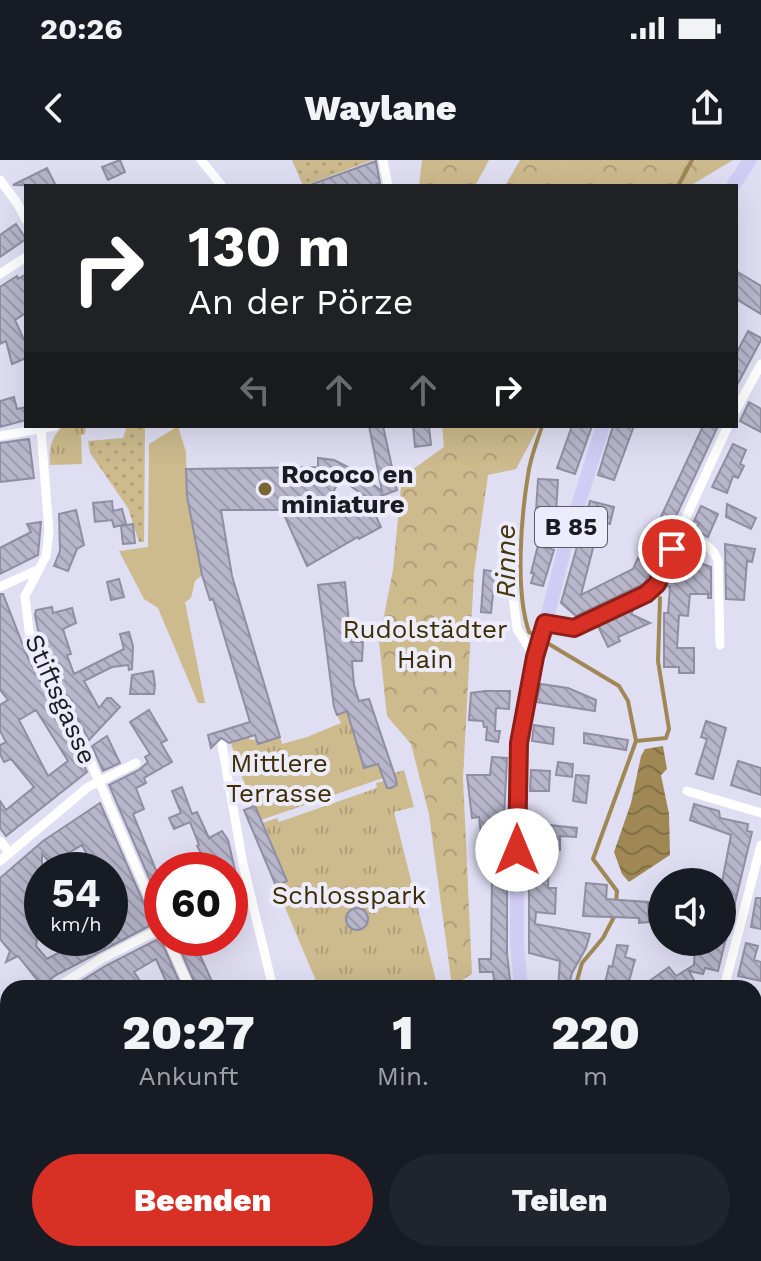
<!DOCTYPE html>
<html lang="de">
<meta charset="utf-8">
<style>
:root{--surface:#171b24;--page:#20242c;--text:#f1f3f6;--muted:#9ea1a6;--accent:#d93025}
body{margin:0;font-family:"Work Sans",sans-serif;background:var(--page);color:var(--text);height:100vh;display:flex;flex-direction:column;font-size:30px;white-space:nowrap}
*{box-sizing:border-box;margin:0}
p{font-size:26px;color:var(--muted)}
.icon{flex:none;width:44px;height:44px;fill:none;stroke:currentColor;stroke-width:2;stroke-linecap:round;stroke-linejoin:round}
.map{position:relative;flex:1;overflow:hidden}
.drawer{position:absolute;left:0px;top:820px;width:762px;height:282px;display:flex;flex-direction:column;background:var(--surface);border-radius:24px 24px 0 0;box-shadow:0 8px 32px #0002}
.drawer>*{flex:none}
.top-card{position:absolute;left:24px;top:24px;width:714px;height:244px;border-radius:0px;box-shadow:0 8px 32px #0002;background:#202124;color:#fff;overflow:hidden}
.fabs{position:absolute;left:648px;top:708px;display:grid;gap:16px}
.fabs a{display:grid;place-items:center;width:88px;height:88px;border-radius:50%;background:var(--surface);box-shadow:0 8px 32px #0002;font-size:40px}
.speed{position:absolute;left:24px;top:692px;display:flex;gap:16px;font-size:40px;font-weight:700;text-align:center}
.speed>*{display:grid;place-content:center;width:104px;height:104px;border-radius:50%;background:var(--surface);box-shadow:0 8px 32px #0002;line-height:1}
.speed small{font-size:20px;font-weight:400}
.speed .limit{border:12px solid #d22;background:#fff;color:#111}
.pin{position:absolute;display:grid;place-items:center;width:68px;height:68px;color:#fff;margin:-34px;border:4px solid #fff;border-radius:50%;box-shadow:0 2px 8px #0007}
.me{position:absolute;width:88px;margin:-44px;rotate:0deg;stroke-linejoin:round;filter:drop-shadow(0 0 6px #0008)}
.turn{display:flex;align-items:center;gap:28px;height:168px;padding:0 32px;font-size:36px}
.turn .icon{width:104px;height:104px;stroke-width:2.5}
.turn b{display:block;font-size:56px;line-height:68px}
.lanes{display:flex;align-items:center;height:76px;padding:0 32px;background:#0003;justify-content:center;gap:40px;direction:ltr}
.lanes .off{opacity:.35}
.eta{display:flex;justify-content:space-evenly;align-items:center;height:136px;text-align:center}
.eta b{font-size:48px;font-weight:800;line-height:56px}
.action{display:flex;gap:16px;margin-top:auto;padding:16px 32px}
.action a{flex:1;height:92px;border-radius:48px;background:var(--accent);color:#fff;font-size:32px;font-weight:800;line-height:92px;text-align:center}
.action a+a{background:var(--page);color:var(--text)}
.status{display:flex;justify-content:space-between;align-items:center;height:56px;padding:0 40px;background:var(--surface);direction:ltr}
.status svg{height:22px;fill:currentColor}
header{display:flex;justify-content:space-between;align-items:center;height:104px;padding:0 32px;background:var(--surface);font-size:36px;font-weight:800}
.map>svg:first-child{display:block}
</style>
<div class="status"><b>20:26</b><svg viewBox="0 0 49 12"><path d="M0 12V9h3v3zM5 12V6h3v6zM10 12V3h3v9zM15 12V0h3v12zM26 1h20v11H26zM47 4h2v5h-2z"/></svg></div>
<header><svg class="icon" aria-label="back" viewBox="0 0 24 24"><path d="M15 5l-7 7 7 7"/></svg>Waylane<svg class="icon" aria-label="share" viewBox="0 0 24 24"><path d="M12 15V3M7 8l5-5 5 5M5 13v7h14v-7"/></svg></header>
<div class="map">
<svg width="761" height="1101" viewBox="0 0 761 1101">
<defs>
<pattern id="forest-crowns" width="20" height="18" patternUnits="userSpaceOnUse" patternTransform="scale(2)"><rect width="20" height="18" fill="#cdba8d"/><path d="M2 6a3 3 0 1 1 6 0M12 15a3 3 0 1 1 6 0" fill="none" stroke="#af9f79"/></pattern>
<pattern id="park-tufts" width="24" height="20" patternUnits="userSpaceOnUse" patternTransform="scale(2)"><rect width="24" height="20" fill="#cdba8d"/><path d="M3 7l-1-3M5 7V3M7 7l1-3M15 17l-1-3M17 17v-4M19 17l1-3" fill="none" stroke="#af9f79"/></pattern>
<pattern id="garden-dots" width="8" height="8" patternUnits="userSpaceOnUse" patternTransform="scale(2)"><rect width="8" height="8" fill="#cdba8d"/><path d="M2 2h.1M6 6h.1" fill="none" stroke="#af9f79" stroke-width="1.8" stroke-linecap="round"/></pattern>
<pattern id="water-waves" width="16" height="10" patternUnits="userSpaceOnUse" patternTransform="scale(2)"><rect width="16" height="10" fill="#9f8853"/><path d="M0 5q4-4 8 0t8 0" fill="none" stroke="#816e44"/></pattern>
<pattern id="building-back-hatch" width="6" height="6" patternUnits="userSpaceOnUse" patternTransform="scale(2)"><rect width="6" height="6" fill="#b7b6cb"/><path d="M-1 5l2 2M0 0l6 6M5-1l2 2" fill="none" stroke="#9d9cae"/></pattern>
</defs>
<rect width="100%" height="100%" fill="#dfdef3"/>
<path fill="#cdba8d" d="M566,0h39l-27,26h-29z
M178,266l8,26 1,44 15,79 -7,6 -4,17 -6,4 20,101h-7l-40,-95 -14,-9 -25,-48 29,-4 1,-103z
M761,952v149h-4l-4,-7 1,-113z"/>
<path fill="url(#forest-crowns)" d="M422,0h67l-14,26h-56z
M520,0h46l-17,26h-44z
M605,0h128l-43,26h-112z
M442,266h97l-23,43 -28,6 -14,97 -11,206 9,196 -20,12 -23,-172 -18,-70 -24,-28 -8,-75 14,-71 9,-93 42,-30z"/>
<path fill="url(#park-tufts)" d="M63,266h23l-1,8 -4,1 1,29 -32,1c-1,-17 0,-26 13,-39z
M346,549l17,58 15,-3 5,14 -122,42 -6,-14 -3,1 -21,-64 18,-6 1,3 6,-1 2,5 22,-7 2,7 25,-7 34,-14 -4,-8z
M404,610l10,37 -20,5 43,173 5,-1 2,3 -125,1 -43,-102 11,-6 -24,-57 14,-5 2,4 98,-34 -1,-5 8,-2 2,6 7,1 3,-2 -2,-13z"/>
<path fill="url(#garden-dots)" d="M292,0h81l-70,26z
M127,266h18l-1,116h-5l-11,-34 -38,-55 -2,-12 35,-3z"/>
<path fill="url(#water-waves)" d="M663,586l4,23 -6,6 8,39 1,41 -41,27 -7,-8 -8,-22 17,-49 10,-47 4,-7z"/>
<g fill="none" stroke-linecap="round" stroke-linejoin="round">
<path stroke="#9f8853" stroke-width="4" d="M678,26l14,-26
M542,266c-5,16 -12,32 -14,49 -7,43 -13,116 1,157l90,54 9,15 8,40 -43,118 24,32 -1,12
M636,581l30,-3 3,-9 -11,-68 2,-63
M575,828l7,-25 21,-25 12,-23
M686,1094l5,7"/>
</g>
<path fill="url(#building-back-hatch)" stroke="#8f8ea2" stroke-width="2" fill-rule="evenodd" d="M120,0l5,12 -17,8 -6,-13z
M376,1l4,22 -8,3h-65z
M47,8l9,18 -43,-1z
M16,64l10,15 -26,18v-22z
M736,111l25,15v28l-25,-15z
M26,114v39l-11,7 9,20 2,-1v19l-14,6 -6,-23 -6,3v-57l17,-11 1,3z
M748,171l13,7v2l-25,47v-33z
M14,237l3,12 9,-2v13l-26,7v-26z
M749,242l12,7v23l-21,-11z
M369,266h14l14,64 -26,10 -31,-21 -12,23 13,11 27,-14 13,28 -22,12 -1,-2 -51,29 -25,-56h-61l11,66 48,161 -22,7 -3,-9 -26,8 -8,-5 -10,10 -3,-13 42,-13 -37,-123 -3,1 -8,-25 -15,-79 -1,-27 132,-2v-9l16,2 20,10 28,21z
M413,266h16l2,19 -16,2z
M572,266h20l-17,48 -18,-6z
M613,266h21l-20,54 -16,-5z
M703,266h15l-73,157 -69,33 -15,-13 29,-102 24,6 -4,17 -10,-3 -19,74 52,-26 5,-11 3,2z
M29,279l5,39 -34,4v-39z
M733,284l13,6 -6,14 4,2 -6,12 -5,-2 -6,17 -15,-6z
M538,319l20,1 -3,49 -20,-2z
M112,341l1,10 9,-2 4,15 -12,3 -2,-7 -17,2 -2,-19z
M727,344l29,14 -5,11 -25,-12z
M701,346l17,8 -10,23 -13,-7 4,-7 -5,-2z
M76,350l8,35 -7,4 -9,22 -14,-5 6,-15 -1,-37z
M41,362l-3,33 -38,19v-26l31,-16 -4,-8z
M133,364l2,19 -12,1 -2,-18z
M685,382l16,9 -5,10 15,6v31h-3v-4h-18l-2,22 -9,-1 -2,33h17v25h-15v-6h-15v-54h4l2,-26 -6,-3z
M725,384l30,5 -3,13 -5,-1 -3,39 -18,-1z
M538,385l16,5 -11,36 -12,-3 3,-10h-3z
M484,410l21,3 -2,23 -10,-2 -2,19 -10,-1z
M119,419l5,18 -13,3 -4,-18z
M345,422l6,60h12l-1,19h-10l2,24 5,16 10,-2 27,80 1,6 -6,3h-4l-9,-24 -14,4 -17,-57 -10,4 -3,-8 -16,-122z
M0,434h3l25,64 47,87 3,6 -2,3h3l8,18 -81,64 -6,-8v-27l6,9 28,-23 -23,-28 -7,3 -4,-8v-9l6,-3 -6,-11v-26l8,-5 -8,-10zM36,550l32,51 -20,15 -29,-56z
M635,446l-4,8 19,9 -32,14 2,4 -12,6 -10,-21z
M52,447l1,6 19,-5 4,15 -13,6 8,25 -4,1 7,19 50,-25 -4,-15 9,-2 4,14 -1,23 -3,1 -1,-5 -16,2 -28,14 15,27 8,-10h4l9,9 -31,33 -38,-70 -12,-35 -4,-20 1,-5z
M153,511l2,14 -1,9h-24l2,-19z
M541,524l27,4 28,12 -1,11 -59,-9z
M485,531h25l-1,18 -13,-1 -1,23h5l-2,11 -12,-2 1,-13h-3l-1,-6 -14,-1 2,-27z
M149,550l18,30 -6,3 11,19 -28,16 2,5 -10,5 8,21 -11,5 29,71v23l-53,-123 30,-15 9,-8 -3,-5 5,-3 -20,-32z
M706,561l20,7 -13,51 -17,-5 11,-35 -6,-2z
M534,565l20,3 -1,16 -21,-3z
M584,573l44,7 -2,10 -42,-7z
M107,576l13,27 -17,8 -11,-25z
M492,597l15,1 -3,59 3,38v99l4,34h-16l-2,-16h-13l-1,-13h12l1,-84h3l-2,-24h-7l-1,-17h-4l-2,-17 -7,1 -5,-43h23z
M738,601l23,7v27l-30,-10z
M558,602l15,2 -1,13 -16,-2z
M531,610l19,1 -1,20h-19z
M576,615l13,1 -3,27 -13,-2z
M182,627l10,27 5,-2 12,26 13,-7 6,9 7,30h-25l-13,-24 2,-1 -9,-23 -16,7 -5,-11 12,-5 -9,-22z
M100,643l53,121 -97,51 -14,11 -24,-30 -12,6 4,-11 -10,-12v-61l43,-37zM82,685l13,25h15v10l6,14 -6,3v41h-54l4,14 -13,7 -11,-13 2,-12 4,-3v-77l15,16 9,-8 -4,-5z
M694,644l25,7 1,7 28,6 -1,7 5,1 -26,108 -4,-1v-57l9,-47 -41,-15z
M255,646l32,75 -11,5 -32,-76z
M529,663l48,5 -1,9 -16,-1v14l-11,-1 -1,39h8l-1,26 -19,-2 -1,12 55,10 -4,14 -14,25 -4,15h-10l2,-27 -31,-8z
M586,723l21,2 -1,14 42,3 1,20 -10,1v-5l-56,-2z
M756,738h5v31l-10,-2z
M346 759a11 11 0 1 1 22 0a11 11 0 1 1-22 0Z
M160,778l22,50h-13l-13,-29 -22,13 11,16h-75l37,-23z
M175,778h33l4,9 -13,6 16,35h-18z
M707,782h18l-7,29 -13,-3 -2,6 -14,-3 5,9 -14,8h-28l-4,-6 21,-15 7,9 18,-11 1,-19 10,2z
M746,783l12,3 -4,14 7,2v19l-23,-5z
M617,785l11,1 -3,11 10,3 -8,28h-19l1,-4 -4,-1 4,-17 3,1z"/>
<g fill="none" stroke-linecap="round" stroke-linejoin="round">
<path stroke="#fff" stroke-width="9" d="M201,0l21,26
M383,0l5,26
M0,20l17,23 9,17
M0,114l26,-17
M736,250l25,-46
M41,270l8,101 -3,25 -21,40 4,35 15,42 38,69 80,185
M0,276l55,-10
M680,371c15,8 32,13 38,30l2,84
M0,427l37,-17
M512,427l5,42 18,28
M545,463l29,5 79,-39 75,-163
M222,585l21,119 30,124
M687,631l74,22
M0,681l10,12
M0,701l88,-74 48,-24
M167,778l23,50
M56,828l47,-30 59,-30
M724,828l37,-143
M0,922l8,8
M149,1094l6,7
M338,1094l4,7
M478,1094l4,7
M700,1094l5,7
M57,1101l6,-7
M119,1101l8,-7"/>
<path stroke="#d0cdf4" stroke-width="14" d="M733,26l17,-26
M521,828l-4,-46v-148l1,-39 7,-50 40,-158 38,-121
M380,1101l8,-7"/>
</g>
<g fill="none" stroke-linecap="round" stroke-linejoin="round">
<defs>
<path id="route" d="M517,690l2,-107 16,-86 10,-34 29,5 72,-34 11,-10 15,-35"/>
</defs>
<use href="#route" stroke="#8d1f18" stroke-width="20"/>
<use href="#route" stroke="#d93025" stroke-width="14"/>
</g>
<circle fill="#7a6535" stroke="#ececfd" stroke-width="3" cx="265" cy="329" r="8"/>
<g text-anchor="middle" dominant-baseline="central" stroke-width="8" stroke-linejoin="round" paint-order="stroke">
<rect fill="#ececfd" stroke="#5a5a64" stroke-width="2" x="535" y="347" width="72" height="40" rx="6"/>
<g font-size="24" font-weight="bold" fill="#1b1b22">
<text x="571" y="367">B 85</text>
</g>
<g font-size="26" font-weight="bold" fill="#1b1b22" stroke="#ececfd" text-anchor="start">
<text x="281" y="314">Rococo en<tspan x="281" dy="30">miniature</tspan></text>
</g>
<g font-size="26" fill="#3d2d00" stroke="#ececfd">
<text x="425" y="469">Rudolstädter<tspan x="425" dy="30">Hain</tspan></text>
<text x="279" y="603">Mittlere<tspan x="279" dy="30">Terrasse</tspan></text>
<text x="349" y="735">Schlosspark</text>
</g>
<g font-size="26" fill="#1b1b22" stroke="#ececfd">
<text transform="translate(61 539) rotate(66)">Stiftsgasse</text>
</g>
<g font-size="28" font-style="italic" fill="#48370a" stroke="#ececfd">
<text transform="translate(505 401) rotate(-90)">Rinne</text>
</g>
</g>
</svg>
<div class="fabs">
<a><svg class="icon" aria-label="sound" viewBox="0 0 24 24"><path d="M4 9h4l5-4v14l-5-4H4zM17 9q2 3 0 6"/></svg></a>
</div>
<div class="speed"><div>54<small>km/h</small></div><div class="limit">60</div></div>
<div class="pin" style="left:672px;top:389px;background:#d93025"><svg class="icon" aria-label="arrive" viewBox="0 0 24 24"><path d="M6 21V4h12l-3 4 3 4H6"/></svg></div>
<svg class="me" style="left:517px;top:690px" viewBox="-20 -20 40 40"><circle r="19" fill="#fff"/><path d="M0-13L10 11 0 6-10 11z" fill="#d93025"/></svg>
<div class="top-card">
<div class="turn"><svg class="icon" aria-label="right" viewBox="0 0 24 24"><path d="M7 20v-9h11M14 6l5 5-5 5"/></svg><div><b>130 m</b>An der Pörze</div></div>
<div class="lanes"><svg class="icon off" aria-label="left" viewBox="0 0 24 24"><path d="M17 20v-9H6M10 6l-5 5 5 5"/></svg><svg class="icon off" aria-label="ahead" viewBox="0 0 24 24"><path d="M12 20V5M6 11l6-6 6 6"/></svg><svg class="icon off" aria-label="ahead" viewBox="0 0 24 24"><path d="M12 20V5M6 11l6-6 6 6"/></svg><svg class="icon" aria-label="right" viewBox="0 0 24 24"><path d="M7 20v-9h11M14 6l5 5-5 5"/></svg></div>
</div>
<section class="drawer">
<div class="eta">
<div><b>20:27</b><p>Ankunft</p></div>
<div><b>1</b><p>Min.</p></div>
<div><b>220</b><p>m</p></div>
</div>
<div class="action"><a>Beenden</a><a>Teilen</a></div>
</section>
</div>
